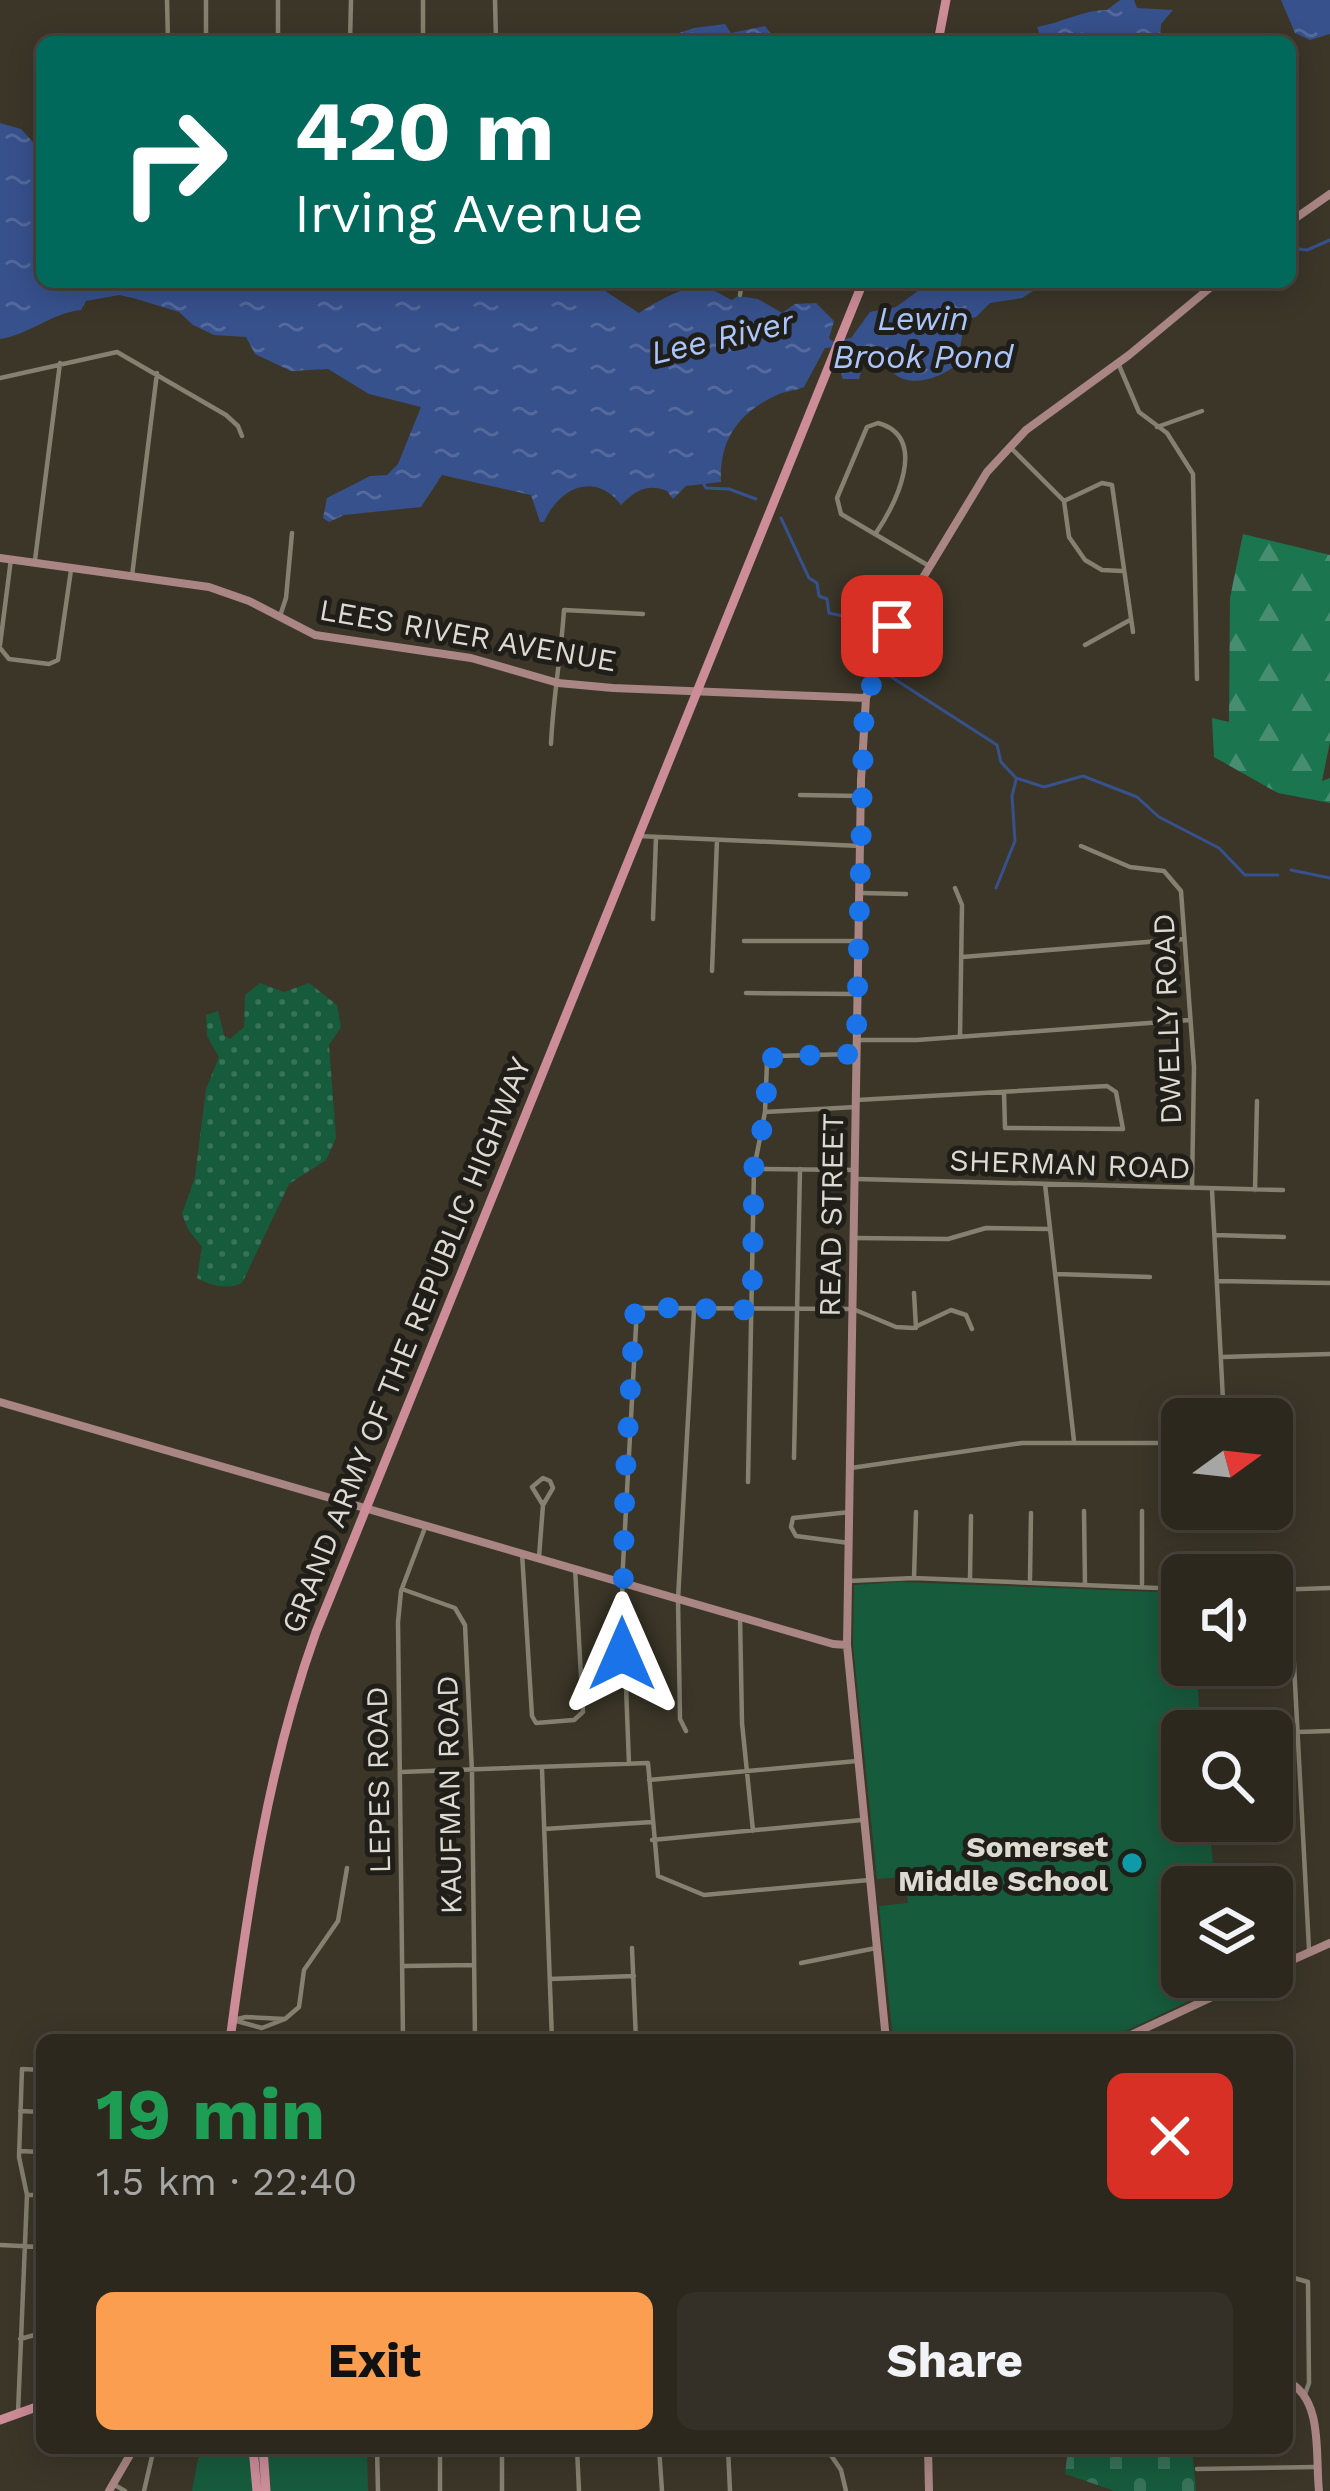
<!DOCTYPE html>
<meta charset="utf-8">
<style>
:root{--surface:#2c281e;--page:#343027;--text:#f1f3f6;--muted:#a6a6a4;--line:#48443c;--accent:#fb9e50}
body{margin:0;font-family:"Work Sans",sans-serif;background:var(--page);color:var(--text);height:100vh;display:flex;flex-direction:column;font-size:45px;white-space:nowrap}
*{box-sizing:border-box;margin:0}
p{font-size:39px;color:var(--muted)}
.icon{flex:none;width:66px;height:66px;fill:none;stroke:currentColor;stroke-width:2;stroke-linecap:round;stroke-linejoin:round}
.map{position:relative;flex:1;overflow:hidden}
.drawer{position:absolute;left:36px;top:2034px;width:1257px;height:420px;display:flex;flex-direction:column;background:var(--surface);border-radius:18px;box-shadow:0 6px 30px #0003,0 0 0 3px var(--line)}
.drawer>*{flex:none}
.hud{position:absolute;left:36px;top:36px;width:1260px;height:252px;border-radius:18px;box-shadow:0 6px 30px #0003,0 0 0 3px var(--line);background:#00695c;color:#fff;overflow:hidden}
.needle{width:78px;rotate:75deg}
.fabs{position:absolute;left:1161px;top:1398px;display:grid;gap:24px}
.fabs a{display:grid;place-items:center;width:132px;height:132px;border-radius:18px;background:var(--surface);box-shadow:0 6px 30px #0003,0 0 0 3px var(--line);font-size:60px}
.pin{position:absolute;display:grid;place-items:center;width:102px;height:102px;color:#fff;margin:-51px;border-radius:24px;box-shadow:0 6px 18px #0006}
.me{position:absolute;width:132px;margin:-66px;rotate:0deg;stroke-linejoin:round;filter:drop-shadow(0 0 9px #0008)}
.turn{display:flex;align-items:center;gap:42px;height:252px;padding:0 60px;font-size:54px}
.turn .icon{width:156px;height:156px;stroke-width:2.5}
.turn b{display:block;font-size:84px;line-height:102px}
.round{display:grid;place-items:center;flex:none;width:126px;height:126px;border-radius:18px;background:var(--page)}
.headline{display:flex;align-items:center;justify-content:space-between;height:204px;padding:0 60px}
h1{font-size:72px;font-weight:700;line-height:90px;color:#1e9e55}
.cta{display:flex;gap:24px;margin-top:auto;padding:24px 60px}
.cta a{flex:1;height:138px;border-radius:18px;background:var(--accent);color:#111;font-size:48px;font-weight:700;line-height:138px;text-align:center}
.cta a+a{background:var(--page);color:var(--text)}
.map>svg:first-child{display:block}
</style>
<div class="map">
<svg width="1330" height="2491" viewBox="0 0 1330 2491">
<defs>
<pattern id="grass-dots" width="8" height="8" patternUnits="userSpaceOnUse" patternTransform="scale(3)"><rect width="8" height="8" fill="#175b3d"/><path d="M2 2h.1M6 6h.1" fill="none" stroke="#387258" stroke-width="1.8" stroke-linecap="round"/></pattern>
<pattern id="forest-firs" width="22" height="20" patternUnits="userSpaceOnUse" patternTransform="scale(3)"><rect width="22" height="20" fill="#1b754f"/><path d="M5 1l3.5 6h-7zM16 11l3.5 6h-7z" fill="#478e70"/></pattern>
<pattern id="cemetery-stones" width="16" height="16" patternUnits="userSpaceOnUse" patternTransform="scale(3)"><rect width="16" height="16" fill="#175b3d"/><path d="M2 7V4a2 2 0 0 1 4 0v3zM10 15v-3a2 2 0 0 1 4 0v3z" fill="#387258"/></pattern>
<pattern id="water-ripples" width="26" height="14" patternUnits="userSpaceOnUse" patternTransform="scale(3)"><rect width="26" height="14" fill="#37518d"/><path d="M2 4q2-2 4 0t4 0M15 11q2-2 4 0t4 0" fill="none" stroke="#54699c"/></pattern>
</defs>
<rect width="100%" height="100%" fill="#3b3628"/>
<path fill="url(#grass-dots)" d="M260,983l24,9 25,-9 28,22 4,22 -12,18 7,93 -10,22 -37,24 -47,99c-14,7 -31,3 -45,-5l5,-31 -14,-18 -6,-15 13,-37 11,-88 13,-32 -12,-21 -1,-21 12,-4 6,24 6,4 14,-12 1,-32z"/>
<path fill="url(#forest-firs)" d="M1243,534l87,21v187l-8,39 8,-3v25l-52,-10 -64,-36 -2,-39 17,4 1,-124z"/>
<path fill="url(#cemetery-stones)" d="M1068,2448h124l4,43h-81l-50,-17z"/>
<path fill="#175b3d" d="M900,1582l282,11v72h14l5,66h-19v90h27l6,66h-33v90h41v8l-116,55h-214l-14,-134 29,-3 -3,-26 -28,2 -24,-234 1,-60z
M200,2448h167l1,43h-176z"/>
<path fill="url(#water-ripples)" d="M1120,0h14l3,8 36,2 -12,14 -1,18h-118l-5,-15c24,-4 46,-17 70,-17z
M1281,0h49v34l-20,6 -15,-7z
M725,24l6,9 34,-7 7,9 26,7h-146l42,-14z
M0,123l21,6 21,23v130h536l24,7 37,24c15,-10 47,-29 65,-26 10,2 19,9 28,13l6,-4 20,3 24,14 13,-9 21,-1 18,18 -5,17 3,3 19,-3 19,-26 26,-5 34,-25h118l-26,16 -32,5 -14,14 -11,3 -8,45c-25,18 -61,27 -75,-9l-5,1 -4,9 -9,-4 -5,17h-16l-2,-5 8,-28 -24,2 -21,39c-9,4 -20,4 -29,9 -39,18 -56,47 -54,86l-35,4 -13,13 -6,-8c-20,-8 -32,0 -46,14 -25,-33 -61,-19 -77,17h-4l-9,-27 -89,-20 -21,32 -77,8 -15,7 -6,-4 4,-20 43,-22 17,-1 11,-11 23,-57 -52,-13 -41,-25 -37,2 -36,-17 -9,-17 -32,-2 -21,-10 -14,-13 -46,-14 -14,-3 -33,6 -5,9c-30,3 -52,25 -81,29z"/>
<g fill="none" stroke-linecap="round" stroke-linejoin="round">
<path stroke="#37518d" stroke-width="3" d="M1290,248l17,2 23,-10
M703,483l3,5 23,1 27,10
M781,518l28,60 8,5 2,13 8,3 2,14 14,3 15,29 14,7
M882,671l115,74 4,17 15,16 28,9 39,-11 54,21 22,20 60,31 26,27h33
M1291,870l39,8
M996,888l19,-47 -3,-45 4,-16"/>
<path stroke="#858070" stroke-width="4.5" d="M167,0l1,42
M206,0v42
M423,0v40
M278,36v-36
M206,38l290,2 -1,-40
M350,42l1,-42
M740,295l2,-13
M1118,363l21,49 28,21 26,41 4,205
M0,378l117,-26 109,63 12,11 4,10
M1157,427l45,-16
M1012,449l52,52 5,36 16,23 17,10 20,1
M1064,501l38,-18 10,2 21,147
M876,533c19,-28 54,-96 2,-110l-11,4 -30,71 4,16 88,52
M35,560l25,-197
M132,576l25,-203
M280,616l6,-18 6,-65
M0,645l11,-86
M1085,645l45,-25
M0,648l9,11 40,5 9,-4 13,-90
M551,744c2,-46 10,-88 13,-134l79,4
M800,795l60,1
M638,836l222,10
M1081,846l49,21 34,4 17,20 13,176 -2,121
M955,888l7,17 -2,131
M860,893l46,1
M653,919l3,-82
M744,941h114
M962,957l222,-18
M712,971l5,-131
M746,993l109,1
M857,1040h60l273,-20
M857,1100l250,-14 9,6 7,37 -118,-1 -1,-36
M765,1112l91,-5
M754,1169l101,1
M857,1179l426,11
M1045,1184l29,257
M1212,1190l12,229
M1255,1190l2,-89
M1215,1235l69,2
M854,1238l94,1 38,-11 63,1
M1056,1274l94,3
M1218,1281l112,2
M914,1293l2,35
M1222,1357l108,-3
M794,1458l6,-289
M851,1468l171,-25h160
M748,1482l6,-313 11,-57 2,-50 8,-6 79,-2
M1084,1511l1,73
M849,1543l-53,-7 -5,-9 2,-9 57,-6
M522,1553l10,163 4,7 38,-3 9,-8 -8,-144
M539,1557l4,-52 10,-17 -3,-7 -7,-3 -11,9 11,18
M914,1578l2,-66
M1030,1579l1,-66
M970,1580l1,-64
M849,1581l65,-3 268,11
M1142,1584v-73
M402,1589l53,19 10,17 7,147 3,268
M1290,1589l19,360
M1272,1590l58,-2
M740,1616l2,107 11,108
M686,1731l-6,-12 -2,-120 16,-289
M1298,1732l32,-1
M629,1764l-7,-181 15,-275 216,1 43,18 17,1 38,-18 15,5 6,14
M542,1769l10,271
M401,1772l247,-9 10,113 46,19 165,-15
M649,1780l208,-19
M544,1829l108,-7
M652,1840l210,-20
M632,1948l4,92
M801,1963l75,-15
M403,1966l70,-1
M550,1979l84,-3
M246,2017l39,2 -23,9 -29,-8z
M285,2019l14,-12 5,-37 34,-49 9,-53
M552,2038l84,-4
M403,2040l-5,-418 3,-31 25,-66
M20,2111l22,1
M19,2151l23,1
M27,2195h15
M0,2245l42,2
M1287,2276l21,6 1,101 -4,11
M20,2339l22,-6
M18,2413l9,-218 -8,-38 3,-88 20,1
M377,2448l1,43
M440,2448v43
M502,2448v43
M577,2448l2,43
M659,2448l3,43
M728,2448l2,43
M826,2448l15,22 5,21
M728,2454l47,-6
M1197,2469l119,-2
M113,2484l12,7
M144,2491l10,-43"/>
<path stroke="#a98684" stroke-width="8" d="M1290,222l40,-28
M0,558l209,29 40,14 66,34 156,23 87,25 55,5 253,10
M0,1402l833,242 14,1
M1272,1969l58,-26
M886,2040l-39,-395 14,-865 5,-82 18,-56 103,-170 39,-42 103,-75 88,-73
M1120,2040l135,-63
M1287,2381c37,18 28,74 32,110
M928,2448l1,43
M109,2491l25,-43"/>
<path stroke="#cc8c98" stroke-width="9" d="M938,42l8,-42
M230,2040c19,-140 38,-274 86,-408l547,-1350
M0,2420l42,-15
M253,2448l4,43
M263,2448l3,43"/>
</g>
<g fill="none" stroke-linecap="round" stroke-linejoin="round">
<path stroke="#1a73e8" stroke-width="21" stroke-dasharray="0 37.8" d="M622,1654l3,-174 10,-169 5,-4 112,3 2,-146 12,-52 1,-50 8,-6 81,-2 8,-338 15,-62 13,-28"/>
</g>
<circle fill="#0f9aa8" stroke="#201e18" stroke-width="4.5" cx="1132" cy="1863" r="12"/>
<g text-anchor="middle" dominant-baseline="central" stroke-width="10" stroke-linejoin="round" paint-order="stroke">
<g font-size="30" fill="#dddad2" stroke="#201e18">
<text transform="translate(468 635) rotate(10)">LEES RIVER AVENUE</text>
<text transform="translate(1167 1019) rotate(-92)">DWELLY ROAD</text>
<text transform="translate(1070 1164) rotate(2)">SHERMAN ROAD</text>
<text transform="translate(831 1215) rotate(-89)">READ STREET</text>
<text transform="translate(406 1345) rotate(-68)">GRAND ARMY OF THE REPUBLIC HIGHWAY</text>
<text transform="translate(378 1780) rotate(-91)">LEPES ROAD</text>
<text transform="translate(449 1795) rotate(-91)">KAUFMAN ROAD</text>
</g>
<g font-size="30" font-weight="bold" fill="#dddad2" stroke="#201e18" text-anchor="end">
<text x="1108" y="1846">Somerset<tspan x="1108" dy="34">Middle School</tspan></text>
</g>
<g font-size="33" font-style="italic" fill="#acc6fb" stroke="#201e18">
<text x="923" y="318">Lewin<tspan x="923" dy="38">Brook Pond</tspan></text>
<text transform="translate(722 337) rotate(-13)">Lee River</text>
</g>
</g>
</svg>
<div class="fabs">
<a><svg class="needle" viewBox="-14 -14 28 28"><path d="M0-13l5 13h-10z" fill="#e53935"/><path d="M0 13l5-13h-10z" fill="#a6a6a4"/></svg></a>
<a><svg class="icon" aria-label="sound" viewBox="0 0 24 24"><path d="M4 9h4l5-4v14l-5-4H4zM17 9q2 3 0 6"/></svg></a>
<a><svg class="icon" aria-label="search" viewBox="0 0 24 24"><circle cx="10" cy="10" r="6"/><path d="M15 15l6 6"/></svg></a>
<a><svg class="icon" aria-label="layers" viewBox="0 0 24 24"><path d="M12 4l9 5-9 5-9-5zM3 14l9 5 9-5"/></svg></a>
</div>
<div class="pin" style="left:892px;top:626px;background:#d93025"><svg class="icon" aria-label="arrive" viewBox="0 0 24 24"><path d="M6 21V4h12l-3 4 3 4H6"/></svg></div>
<svg class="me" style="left:622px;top:1654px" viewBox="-20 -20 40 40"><path d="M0-17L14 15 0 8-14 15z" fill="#1a73e8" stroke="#fff" stroke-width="4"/></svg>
<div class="hud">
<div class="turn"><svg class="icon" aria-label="right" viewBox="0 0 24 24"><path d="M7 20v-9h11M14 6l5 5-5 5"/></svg><div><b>420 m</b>Irving Avenue</div></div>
</div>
<section class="drawer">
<div class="headline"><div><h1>19 min</h1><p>1.5 km · 22:40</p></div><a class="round" style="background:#d93025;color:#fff"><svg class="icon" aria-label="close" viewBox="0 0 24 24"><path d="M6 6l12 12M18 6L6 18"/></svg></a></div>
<div class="cta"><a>Exit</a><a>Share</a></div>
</section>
</div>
